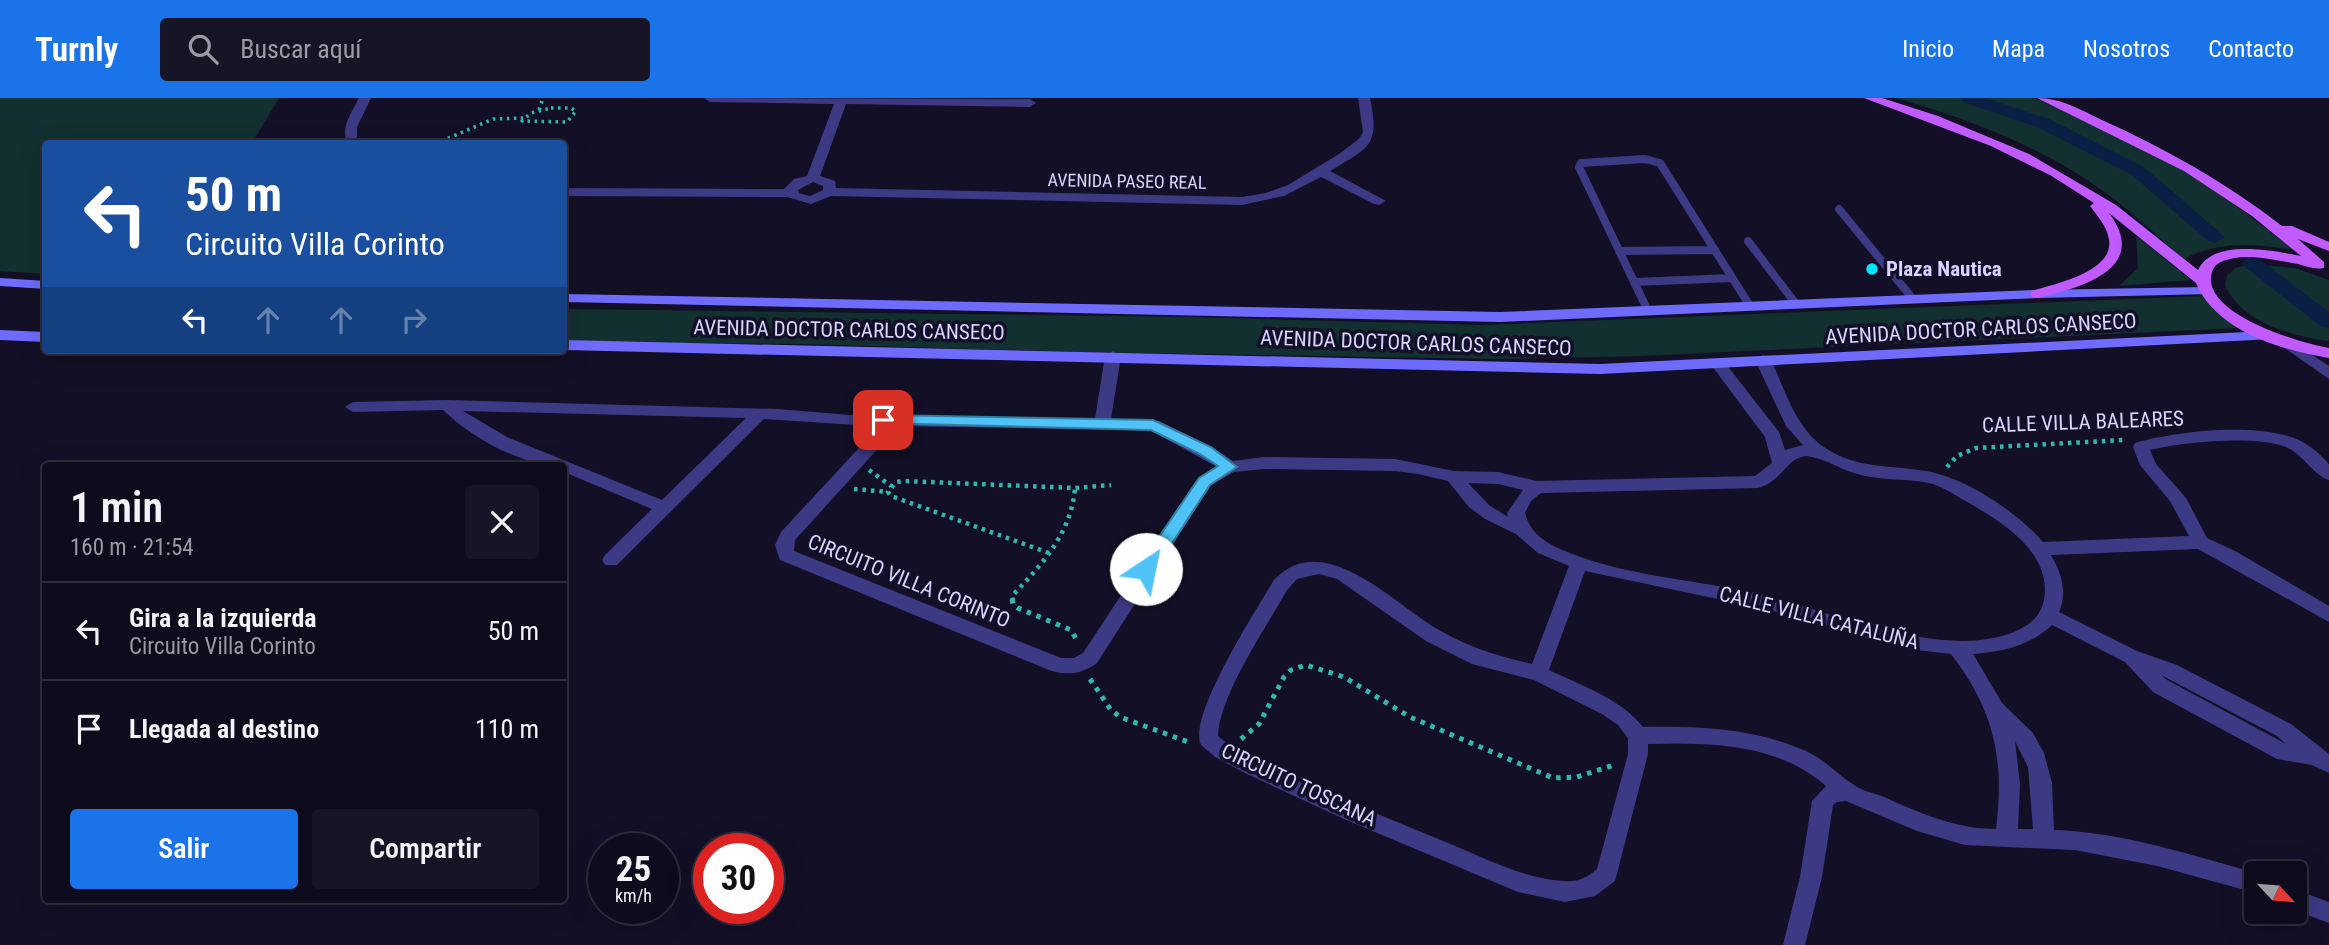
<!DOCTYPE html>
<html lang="es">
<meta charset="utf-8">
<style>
:root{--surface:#0e0b1c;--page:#171425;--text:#f1f3f6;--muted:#9b9ba3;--line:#2e2b3b;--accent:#1a73e8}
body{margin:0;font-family:"Roboto Condensed",sans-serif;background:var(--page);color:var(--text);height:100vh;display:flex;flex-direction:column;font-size:26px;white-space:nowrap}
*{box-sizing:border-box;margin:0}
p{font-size:23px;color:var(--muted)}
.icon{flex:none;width:38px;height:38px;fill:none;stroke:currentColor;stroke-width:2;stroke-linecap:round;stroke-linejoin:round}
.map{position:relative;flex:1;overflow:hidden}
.drawer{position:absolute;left:42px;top:364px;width:525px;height:441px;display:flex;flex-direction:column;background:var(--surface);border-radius:7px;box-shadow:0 7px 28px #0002,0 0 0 2px var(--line)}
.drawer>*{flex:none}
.top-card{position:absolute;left:42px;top:42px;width:525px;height:214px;border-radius:7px;box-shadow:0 7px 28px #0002,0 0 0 2px var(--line);background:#1a4fa0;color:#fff;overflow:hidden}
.needle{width:46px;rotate:116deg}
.fabs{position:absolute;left:2244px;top:763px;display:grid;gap:14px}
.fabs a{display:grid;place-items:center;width:63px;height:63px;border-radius:7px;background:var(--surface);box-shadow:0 7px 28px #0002,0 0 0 2px var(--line);font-size:35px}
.speed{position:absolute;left:588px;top:735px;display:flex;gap:14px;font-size:35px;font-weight:700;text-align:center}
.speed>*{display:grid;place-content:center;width:91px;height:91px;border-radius:50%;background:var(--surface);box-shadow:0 7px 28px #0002,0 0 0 2px var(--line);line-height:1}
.speed small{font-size:18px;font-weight:400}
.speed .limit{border:10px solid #d22;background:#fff;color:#111}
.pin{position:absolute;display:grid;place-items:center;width:60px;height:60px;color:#fff;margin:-30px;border-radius:14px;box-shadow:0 4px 10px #0006}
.me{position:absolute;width:77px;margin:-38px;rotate:34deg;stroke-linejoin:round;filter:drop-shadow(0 0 5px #0008)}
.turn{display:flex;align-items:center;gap:24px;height:147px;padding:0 28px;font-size:32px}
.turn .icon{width:91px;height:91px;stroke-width:2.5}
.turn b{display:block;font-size:49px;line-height:60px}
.lanes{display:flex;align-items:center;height:66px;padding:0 28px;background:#0003;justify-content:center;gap:35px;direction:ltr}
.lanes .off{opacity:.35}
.round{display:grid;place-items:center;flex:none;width:74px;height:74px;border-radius:7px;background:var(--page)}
.head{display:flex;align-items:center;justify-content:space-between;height:119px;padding:0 28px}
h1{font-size:42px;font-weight:600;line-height:52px}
.button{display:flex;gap:14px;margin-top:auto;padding:14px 28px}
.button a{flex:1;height:80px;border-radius:7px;background:var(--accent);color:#fff;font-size:28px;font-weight:600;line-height:80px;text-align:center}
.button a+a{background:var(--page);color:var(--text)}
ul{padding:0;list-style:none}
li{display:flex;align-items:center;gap:21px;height:98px;padding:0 28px;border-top:2px solid var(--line)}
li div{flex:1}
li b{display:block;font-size:26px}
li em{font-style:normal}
header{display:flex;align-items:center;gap:42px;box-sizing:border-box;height:98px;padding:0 35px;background:var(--accent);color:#fff}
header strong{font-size:33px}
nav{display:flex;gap:38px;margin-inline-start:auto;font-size:24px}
.search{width:490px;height:63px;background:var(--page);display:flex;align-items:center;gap:18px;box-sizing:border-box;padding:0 24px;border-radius:7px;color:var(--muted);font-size:26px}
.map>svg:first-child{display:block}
</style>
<header>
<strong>Turnly</strong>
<div class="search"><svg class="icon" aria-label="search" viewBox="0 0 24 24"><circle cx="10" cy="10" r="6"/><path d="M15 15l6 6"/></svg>Buscar aquí</div>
<nav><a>Inicio</a><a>Mapa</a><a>Nosotros</a><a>Contacto</a></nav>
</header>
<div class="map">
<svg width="2329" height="847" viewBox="0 0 2329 847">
<rect width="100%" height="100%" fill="#130f26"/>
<path fill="#12302f" d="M0,0h279l-27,45 -206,1 -1,130 -45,-3z
M1895,0h139l85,34 70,38 105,80c-38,-6 -74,-10 -110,9 -26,-22 -51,-46 -78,-66 -59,-44 -141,-76 -211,-95z
M2136,137l55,45 -72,6 19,-18z
M2251,166l44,4 34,12v61c-38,-5 -86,-18 -104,-55l2,-10 8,-8z
M2204,198l35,32 -597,28 -142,3 -417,-7 -283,-8 -236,-2v-33l628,8 290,8z"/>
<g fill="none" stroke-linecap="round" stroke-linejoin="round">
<path fill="#0a1f44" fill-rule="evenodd" d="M1961,0h25l63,21 95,48 81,70 -10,6 -7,-2 -76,-66 -95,-48 -74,-25z
M2252,159l7,2 70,53v16l-7,-1 -77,-60 -3,-4 3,-4z"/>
<path stroke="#2fb8b0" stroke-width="3.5" stroke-dasharray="2.5 4.5" stroke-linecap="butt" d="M551,10h20l5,3 -9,11 -45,-1 9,-8z
M539,12l4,-12
M435,46l58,-25 30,-1"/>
<path stroke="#2fb8b0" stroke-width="4.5" stroke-dasharray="3.5 5" stroke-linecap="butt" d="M1947,369l10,-11 19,-8 148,-8
M869,372l22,16
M854,391l34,3
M1049,455l-158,-57 -3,-4 8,-10 8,-1 171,7 36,-3
M1013,503l-1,-5c30,-32 59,-62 63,-108"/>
<path stroke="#2fb8b0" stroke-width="5" stroke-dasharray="4.5 6" stroke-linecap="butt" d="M1012,501l1,5 5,4 53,22 7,12
M1090,581l21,31 9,7 71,26
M1241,641l18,-15 25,-47 7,-7 15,-5 38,12 66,40 143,61 24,-1 37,-12"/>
<path stroke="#3d3a85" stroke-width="8" d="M1839,111l74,90
M1748,143l48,63
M1619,153l96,-1
M1634,184l98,-4
M1648,213l-69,-144 2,-4 64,-4 15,4 90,143"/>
<path fill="#3d3a85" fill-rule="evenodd" d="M359,0h12l-14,29v12l5,5h-14c-9,-15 4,-32 11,-46z
M704,0l326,1 6,4 -6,4 -184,-3 -26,72 15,5 1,7 406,9 24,-4 22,-8 51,-31 20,-15 4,-7 -5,-34h12c10,48 0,49 -40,73l56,30 -7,4 -5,-1 -53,-27 -37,19 -42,9 -411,-9 -20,8 -24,-7 -223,-1v-8l220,1 10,-10 13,-3 27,-72 -124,-2zM813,84l10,4v4l-13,6 -11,-3 -1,-3z
M1113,253l8,5 -10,63 48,2 53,26 21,14 31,-4 131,2 59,12 44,1 39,9 218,-5 17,-13 -7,-26 -56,-75 3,-3h10l57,73 6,18 18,-5 -17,-19 -31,-66 8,-5 8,5c14,30 26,71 56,89 31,20 64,16 98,22 40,6 92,41 118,71l146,-6 -19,-35 -30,-36 -7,-18 2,-4c43,-12 122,-21 164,-3 12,6 21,14 30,24v16c-16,-5 -26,-26 -43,-33 -32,-12 -103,-5 -136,3l6,14 30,34 21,40 30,14 92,54v16l-131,-73 -147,6c10,17 17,38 8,57l78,39 40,14 114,59 38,30v19l-17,-8 -35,-6 -124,-67 -28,-30 -73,-37c-22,21 -50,27 -79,29l29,49 31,30 11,20 8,30 2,47c68,2 137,25 202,43v20l-99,-27 -82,-16 -110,-5 -48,-14 -71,-30 -9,1 -4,3 -11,72 -17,68h-22l17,-68 12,-76 14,-15c-49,-43 -117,-44 -178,-42v10l-33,127 -20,15 -30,6 -47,-10 -174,-73 -97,-45 -32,-17 -14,-12c-14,-28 56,-136 73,-165 50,-54 121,26 167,51 29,17 58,25 91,33l37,-98 -31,-13 -22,-19 -31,-15 -16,-12 -21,-26 -30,-7 -23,-3 -131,-2 -30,3 -23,13 -114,178c-15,11 -30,13 -48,7l-269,-110 -5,-15 6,-13 89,-96 3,-10 -109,-7 -147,146h-12l-3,-5 3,-5 47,-46 -88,-37v-6c-42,0 -91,-27 -121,-56l-90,2 -8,-5 8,-5 94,-2 330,9 73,6 245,4 10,-63zM463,313l283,7 -84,82 -155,-63zM889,328l261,4 67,37 -18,10 -116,176 -9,5h-13l-267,-107 1,-11 89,-98zM1806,358c20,2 36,15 55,19 22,6 45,3 68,8 12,3 23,10 33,16 33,19 82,46 83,90 0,22 -11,35 -31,43 -75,30 -188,-24 -263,-40 -63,-13 -132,-17 -191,-43 -17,-8 -30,-17 -35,-36l6,-12 10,-8 217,-5c25,-7 28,-30 48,-32zM1468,385l30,1 25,6 -16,23 1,4 -19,-12zM1585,473l185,39 138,39 43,5c43,56 54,105 45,175 -40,0 -76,-16 -112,-32 -10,-4 -22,-6 -30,-12 -17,-11 -29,-25 -48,-34 -52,-23 -107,-25 -163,-24 -23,-29 -61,-41 -94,-57zM1319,476l18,5 89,62 46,23 62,16 68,34 16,11 10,13v16l-31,115c-10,9 -19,13 -33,12 -40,-2 -79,-23 -116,-38 -74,-30 -148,-61 -219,-98l-11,-9c1,-40 49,-110 69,-146l10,-11zM2161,577l116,61 9,8 -119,-64zM2015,643l13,26 5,62h-15l2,-45z
M2294,791l35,13v21l-35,-13z"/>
<path fill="#3d3a85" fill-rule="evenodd" d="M2288,241l41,27v13l-46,-32 -3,-3z"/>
<path fill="#6f6bff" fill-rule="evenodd" d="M0,180l46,3v8l-46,-3z
M2207,189l5,1 2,3 -2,3 -175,4 -537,24 -936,-20v-8l936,18 537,-22z
M0,232l46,2v10l-46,-2z
M2267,233l8,5 -3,3 -672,35 -1036,-24v-10l1036,24z"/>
<path fill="#c25bff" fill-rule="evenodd" d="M1864,0h18l56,18 91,38 87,51 82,65c15,-32 76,-19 103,-14l-49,-40 -68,-45 -147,-73c24,0 44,12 65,22 64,29 125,63 180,106h10l37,16v9l-31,-12 26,23v6c-9,2 -18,-2 -26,-4 -23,-4 -53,-12 -75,-3 -8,3 -11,8 -12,16 -4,38 89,66 118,71v10c-48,-8 -113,-27 -133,-75l-87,-70c42,56 -29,75 -72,85l-5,-1 -2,-3 2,-3c22,-7 82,-19 77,-51 -2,-14 -11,-23 -19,-34l4,-3 -44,-28 -59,-29z"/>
</g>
<path fill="#4fc3f7" stroke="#337fa1" stroke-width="2" d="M883,317l270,5 58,27 26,20 -27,18 -58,89h-12l-2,-5 2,-4 59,-87 19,-12 -18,-12 -49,-24 -273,-7 -2,-3 2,-4z"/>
<circle fill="#00e5ff" stroke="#130f26" stroke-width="2.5" cx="1872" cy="171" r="7"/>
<g text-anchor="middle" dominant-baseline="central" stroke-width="7" stroke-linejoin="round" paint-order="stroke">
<g font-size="18" fill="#d9d4ff" stroke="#130f26">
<text transform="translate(1127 83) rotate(1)">AVENIDA PASEO REAL</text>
</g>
<g font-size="21" font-weight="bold" fill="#d9d4ff" stroke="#130f26" text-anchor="start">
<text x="1886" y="171">Plaza Nautica</text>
</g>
<g font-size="21" fill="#d9d4ff" stroke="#130f26">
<text transform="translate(1981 231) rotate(-3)">AVENIDA DOCTOR CARLOS CANSECO</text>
<text transform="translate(849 232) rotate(1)">AVENIDA DOCTOR CARLOS CANSECO</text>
<text transform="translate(1416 245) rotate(2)">AVENIDA DOCTOR CARLOS CANSECO</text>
<text transform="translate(2083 324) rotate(-2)">CALLE VILLA BALEARES</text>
<text transform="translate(909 483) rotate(22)">CIRCUITO VILLA CORINTO</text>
<text transform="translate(1819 520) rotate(14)">CALLE VILLA CATALUÑA</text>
<text transform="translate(1299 687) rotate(25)">CIRCUITO TOSCANA</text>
</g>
</g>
</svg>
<div class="fabs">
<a><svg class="needle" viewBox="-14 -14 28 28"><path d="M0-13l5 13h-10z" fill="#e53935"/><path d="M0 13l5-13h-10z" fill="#9b9ba3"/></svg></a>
</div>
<div class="speed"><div>25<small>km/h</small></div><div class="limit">30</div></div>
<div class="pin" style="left:883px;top:322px;background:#d93025"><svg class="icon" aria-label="arrive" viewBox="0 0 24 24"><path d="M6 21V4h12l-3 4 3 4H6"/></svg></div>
<svg class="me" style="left:1146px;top:471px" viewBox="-20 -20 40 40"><circle r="19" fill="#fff"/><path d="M0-13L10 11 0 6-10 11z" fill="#4fc3f7"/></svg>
<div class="top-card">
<div class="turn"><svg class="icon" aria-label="left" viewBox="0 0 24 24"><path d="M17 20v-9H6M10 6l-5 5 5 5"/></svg><div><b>50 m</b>Circuito Villa Corinto</div></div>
<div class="lanes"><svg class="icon" aria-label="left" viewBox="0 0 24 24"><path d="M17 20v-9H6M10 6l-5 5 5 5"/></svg><svg class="icon off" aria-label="ahead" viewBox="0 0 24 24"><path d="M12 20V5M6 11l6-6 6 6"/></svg><svg class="icon off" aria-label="ahead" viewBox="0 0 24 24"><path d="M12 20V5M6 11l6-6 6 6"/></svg><svg class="icon off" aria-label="right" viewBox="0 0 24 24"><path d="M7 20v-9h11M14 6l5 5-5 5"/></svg></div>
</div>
<section class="drawer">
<div class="head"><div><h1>1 min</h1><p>160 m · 21:54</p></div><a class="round"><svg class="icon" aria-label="close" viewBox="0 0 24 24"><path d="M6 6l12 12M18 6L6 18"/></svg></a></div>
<ul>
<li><svg class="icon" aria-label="left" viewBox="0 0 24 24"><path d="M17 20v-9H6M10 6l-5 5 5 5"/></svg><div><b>Gira a la izquierda</b><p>Circuito Villa Corinto</p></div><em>50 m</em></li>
<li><svg class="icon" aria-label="arrive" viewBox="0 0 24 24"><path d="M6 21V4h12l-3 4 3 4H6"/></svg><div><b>Llegada al destino</b></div><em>110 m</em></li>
</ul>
<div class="button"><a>Salir</a><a>Compartir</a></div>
</section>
</div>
